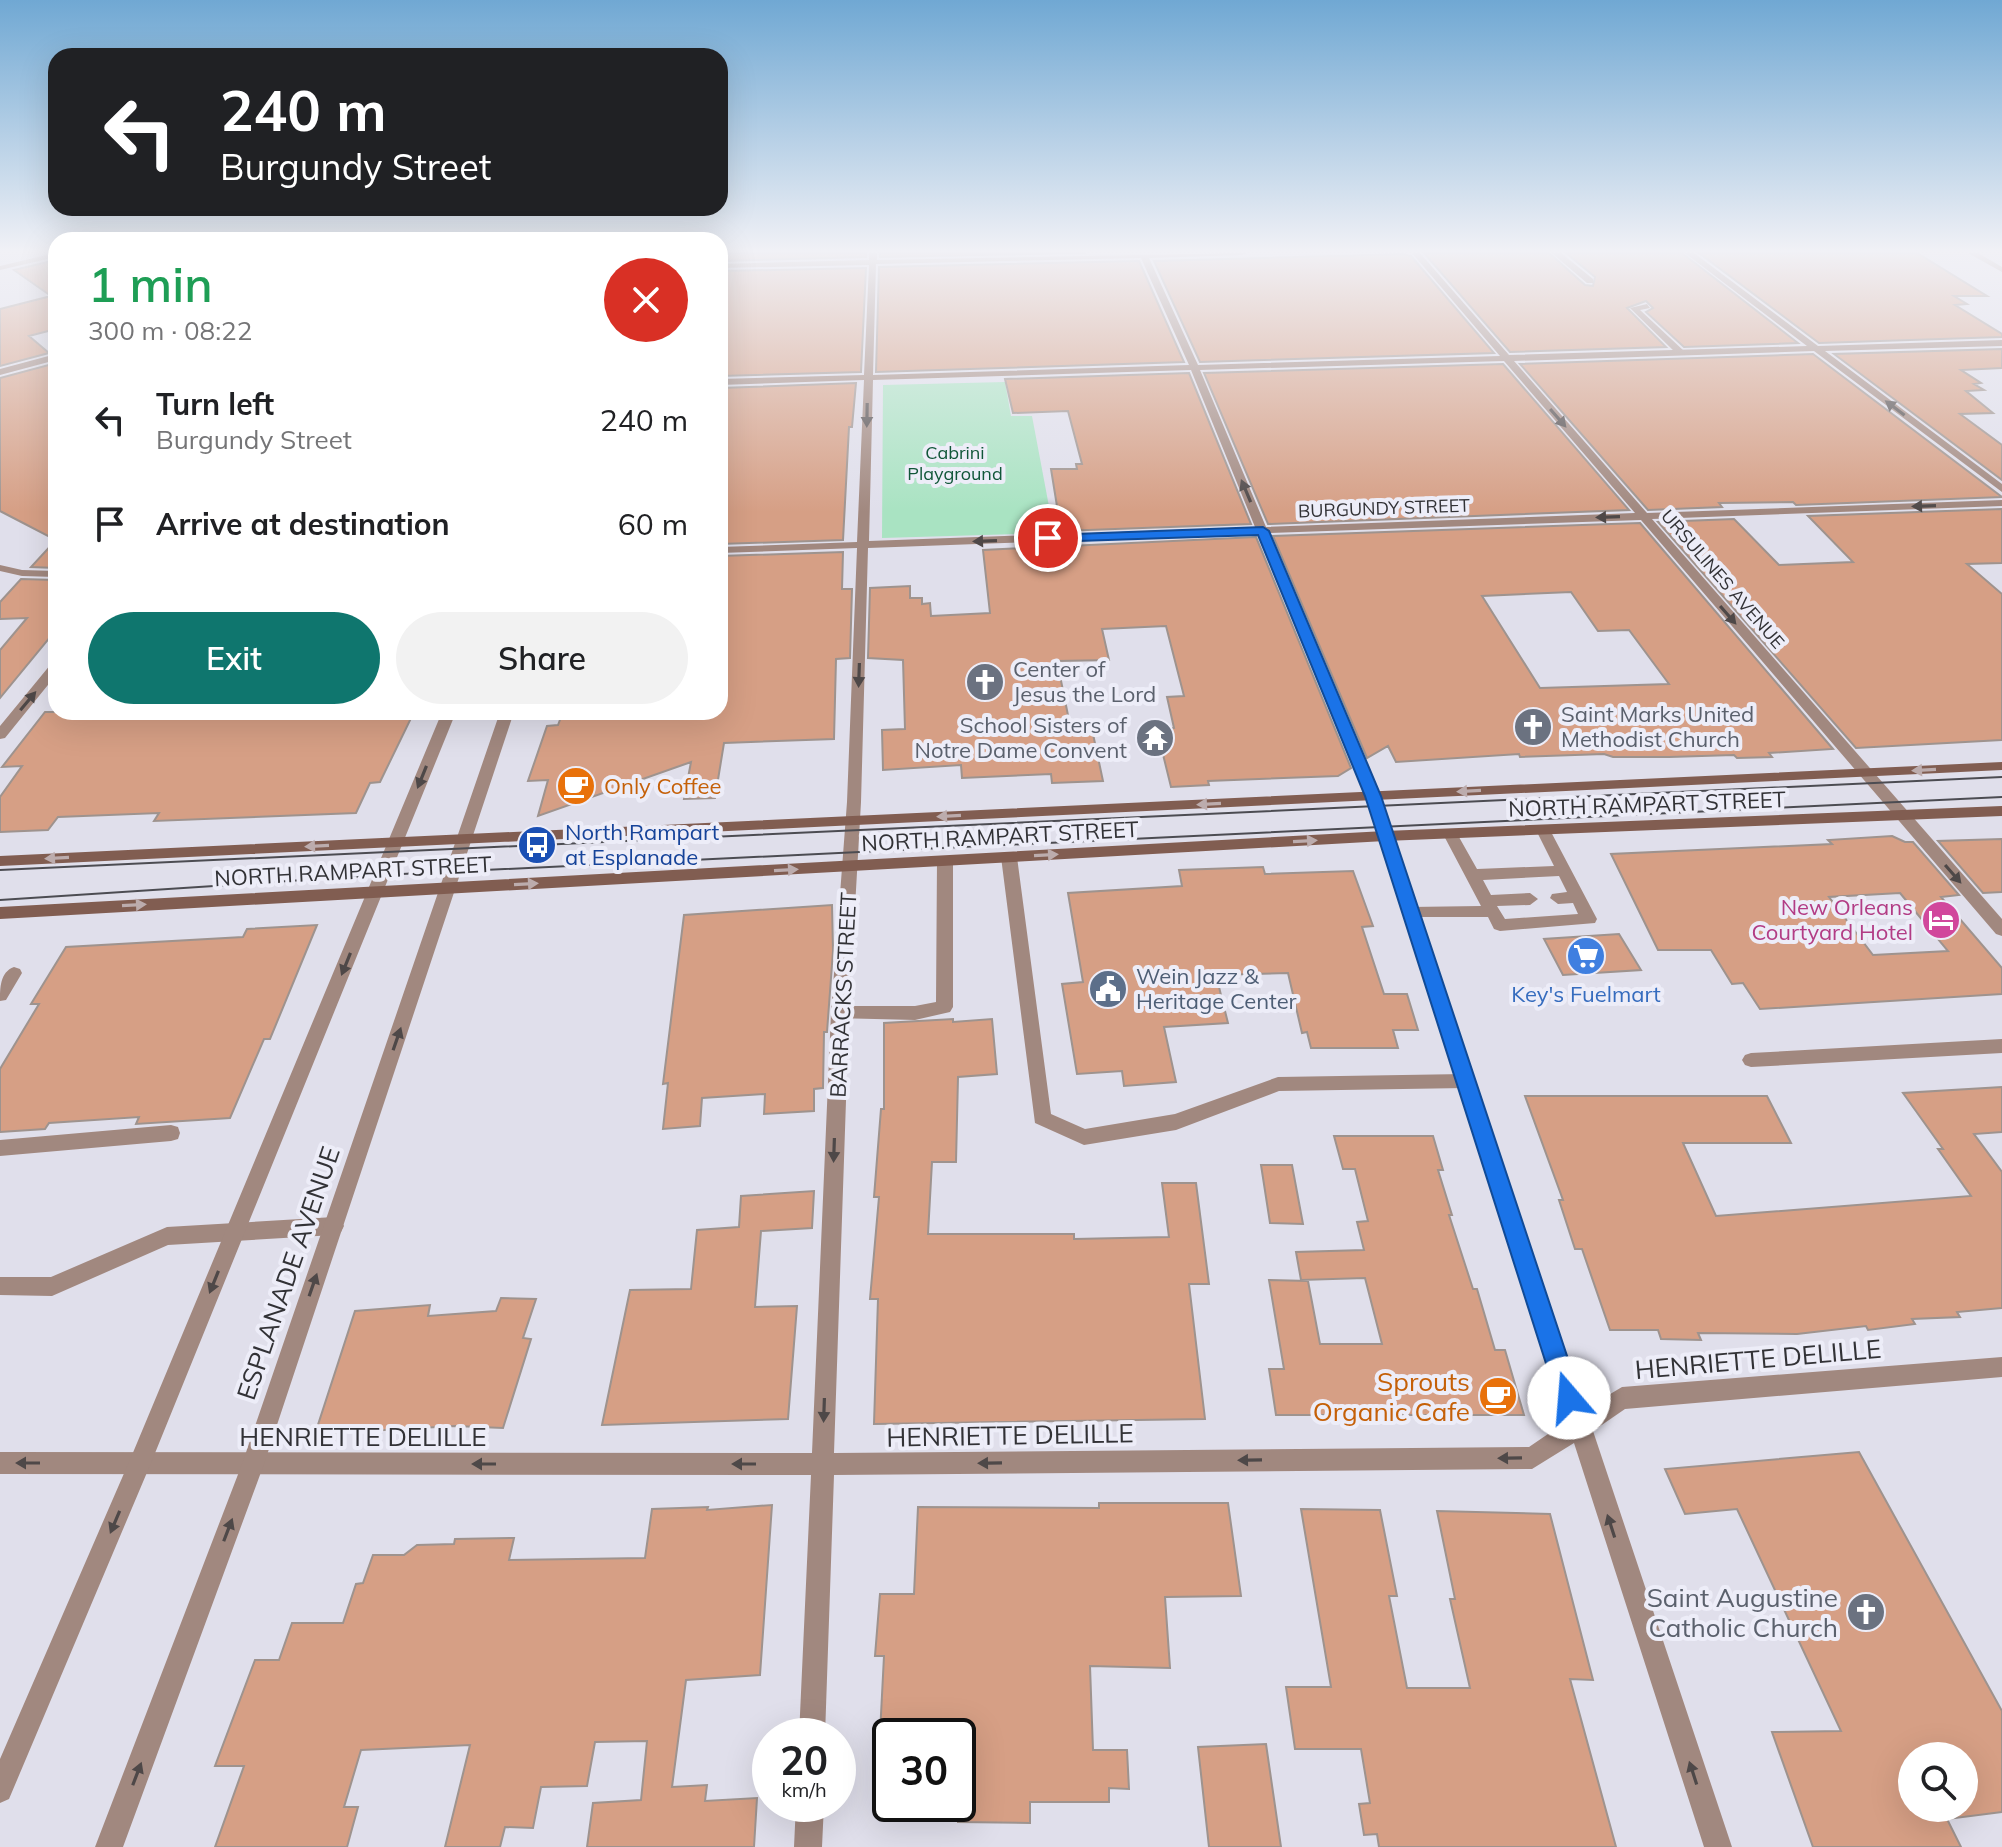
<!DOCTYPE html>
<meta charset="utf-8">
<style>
:root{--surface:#fff;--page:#f2f2f2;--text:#202124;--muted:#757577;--accent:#0f766e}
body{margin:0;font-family:Mulish,sans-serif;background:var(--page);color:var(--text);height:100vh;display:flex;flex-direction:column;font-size:30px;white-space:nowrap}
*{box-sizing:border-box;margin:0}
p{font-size:26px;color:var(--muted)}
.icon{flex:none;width:44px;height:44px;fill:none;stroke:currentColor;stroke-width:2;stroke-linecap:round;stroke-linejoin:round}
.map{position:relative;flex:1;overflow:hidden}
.sheet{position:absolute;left:48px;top:232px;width:680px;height:488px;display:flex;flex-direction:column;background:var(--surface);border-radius:24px;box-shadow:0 8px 32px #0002}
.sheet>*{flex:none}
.banner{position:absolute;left:48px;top:48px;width:680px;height:168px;border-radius:24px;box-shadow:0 8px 32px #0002;background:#202124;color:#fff;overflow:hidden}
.tools{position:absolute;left:1898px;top:1742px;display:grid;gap:16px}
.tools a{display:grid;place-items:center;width:80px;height:80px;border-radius:50%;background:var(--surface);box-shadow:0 8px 32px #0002;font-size:40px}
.speed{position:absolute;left:752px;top:1718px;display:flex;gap:16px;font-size:40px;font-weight:700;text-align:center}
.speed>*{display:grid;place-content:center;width:104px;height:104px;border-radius:50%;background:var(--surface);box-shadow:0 8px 32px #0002;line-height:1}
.speed small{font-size:20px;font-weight:400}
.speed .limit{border:4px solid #111;border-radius:12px;background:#fff;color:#111}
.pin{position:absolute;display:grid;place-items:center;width:68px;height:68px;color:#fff;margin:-34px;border:4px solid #fff;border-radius:50%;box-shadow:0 2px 8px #0007}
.me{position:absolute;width:88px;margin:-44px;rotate:342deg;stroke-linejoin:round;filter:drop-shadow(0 0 6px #0008)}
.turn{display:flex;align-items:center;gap:28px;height:168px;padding:0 40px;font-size:36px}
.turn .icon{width:104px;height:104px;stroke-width:2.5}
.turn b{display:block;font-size:56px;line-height:68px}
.round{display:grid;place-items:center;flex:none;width:84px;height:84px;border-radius:42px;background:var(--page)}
.head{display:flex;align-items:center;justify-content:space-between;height:136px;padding:0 40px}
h1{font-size:48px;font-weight:600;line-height:60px;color:#1e9e55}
.cta{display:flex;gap:16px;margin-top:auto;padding:16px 40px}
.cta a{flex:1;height:92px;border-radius:48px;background:var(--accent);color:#fff;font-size:32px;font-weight:600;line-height:92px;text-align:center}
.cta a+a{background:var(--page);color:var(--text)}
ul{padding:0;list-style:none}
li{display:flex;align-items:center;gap:24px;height:104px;padding:0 40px}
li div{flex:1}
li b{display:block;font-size:30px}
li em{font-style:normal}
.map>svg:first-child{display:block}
</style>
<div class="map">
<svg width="2002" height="1847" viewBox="0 0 2002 1847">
<rect width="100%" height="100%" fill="#e0dfeb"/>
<path fill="#a9e3c2" d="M1005,382l6,34h21l22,117 -172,5 1,-153z"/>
<path fill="#d69f85" stroke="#9e938e" stroke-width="2" fill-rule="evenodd" d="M720,253h146v4l-146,4z
M880,253h206l-206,4z
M1424,253h125l36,32 8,1 2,-9 -29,-24h116l116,90 -114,4 -38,-35 7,-4 -7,-7 -19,7 39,39 -156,5z
M1699,253h218l70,43h-33l13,8 -12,1 47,29v3l-183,6z
M1403,254l8,2 83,97 -294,9 -46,-101z
M56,260v69l-27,7 20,17 -49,13v-57l51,-13 -37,-26z
M1139,261l45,101 -308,10 3,-105z
M866,268l-5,104 -141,4v-105z
M2002,349v19l-41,2 20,13 -7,1 10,6 -18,1 27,22 -33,1 42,31v35l-168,-126z
M1813,354l189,143 -206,8 -3,-3 -74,1 3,4 -74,3 -128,-146z
M56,363v205l-25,-1 25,-27 -56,-29v-133z
M1503,364l126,146 -361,14 -64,-151z
M1189,373l62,151 -190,7 -10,-62h26l-1,-5h6l-14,-53 -55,2 -8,-34z
M856,383l-4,44h-3l-6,113 -123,4v-156z
M2002,509v54l-35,1 35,30v146l-146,8 -198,-226 76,-3 45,46 74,-3 -45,-46z
M1640,523l193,226 -64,4 3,4 -35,1 -3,-3 -65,2h-56l-9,-3 -84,3 -1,-3 -123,8 -8,-16 -21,12 -94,-222zM1571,592l27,39 31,-1 40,54 -129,4 -58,-92z
M1256,537l95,231 -13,8 -130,5 1,4 -38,2 -14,-57 17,-2 -7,-31 17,-1 -18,-70 -64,3 7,31 -52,1 15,74 21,-1 10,47 -51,2 -1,-9 -89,4 -1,-13 -78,5 -1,-40 23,-1 -2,-69 -35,-2 2,-70 40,-2v12h12v6l8,-1 1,13 59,-3 -7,-63z
M843,552l-1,37h10l-2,69 -14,1 -2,80 -110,4 -9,55 -31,1 7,-37 -153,54 10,-36 -20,1 19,-55 11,-1 5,-13h157v-156z
M21,579l35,1v50l-56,68v-48l27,-32 -27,1v-17z
M45,712h369l-34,70 -10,1 -14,30 -202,8 5,-8 -101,4 -10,13 -48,2v-35l22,-31 -20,1z
M1892,836l13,6h8l46,53 -18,2 61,71v26l-242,15 -17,-26 -11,1 -21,-34h-53l-47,-96 221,-10 -4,-4zM1900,893l48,58 -75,4 -44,-58z
M2002,839v53l-19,1 -45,-52z
M1263,867l2,7 88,-3 20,55 -11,1 22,67h23l11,36h-25l5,18h-87l-4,-16 -5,1 -14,-60 -72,2 12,48 -64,4 12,55 -52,4 -2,-15 -45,3 -15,-90 21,-2 -15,-89 114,-7 -3,-16z
M832,905l1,46 -6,81h-3l-1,56 -9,1v22l-50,3 1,-20 -63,4 -2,28 -37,3 5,-46 -5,1 21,-169z
M317,925l-47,114h-6l-34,79 -94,6 3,-7 -90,6 -4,6 -45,3v-63l39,-65h-8l35,-57 177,-10 4,-8z
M1619,934l22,36 -78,5 -19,-36z
M953,1019v3l39,-3 5,55 -39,3 -2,85h-24l-4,72h146v5l95,-2 -7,-54h34l13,101h-20l16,135 -331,5 4,-125h-8l9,-102h-5l7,-88h3v-86z
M2002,1087v45l-28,2 28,38v136l-45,4 3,5 -48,2 3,5 -47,6 -2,-4 -69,8 -99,-1 3,7 -40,-1 -3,-9h-48l-28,-81h-7l-16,-49h4l-38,-104h242l24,47h-108l33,73 255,-20 -33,-47h5l-40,-56z
M1334,1136h99l10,34h-5l14,45h-3l24,74h4l18,61h10l19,65h-248l-7,-46h15l-15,-89 39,1 12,63h62l-17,-66 -64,2 -5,-28 68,-2 -7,-28 11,-1 -13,-52h-12z
M1261,1165h31l11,59 -33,-1z
M814,1191l-2,37 -51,3 -6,76 42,-1 -9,113 -186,6 28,-135 61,-1 6,-59 42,-3 2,-31z
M501,1298l35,1 -13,39 8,1 -28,89 -48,-2 -140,8 40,-123 75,-6 -2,11 68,-5z
M1859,1452l143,259v101l-55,7 14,28h-148l-41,-115 69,-1 -104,-222 -52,5 -20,-45zM1912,1756h52v52h-52z
M1099,1503h129l13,93 -76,1 5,71 -80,-2 3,84h34l2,39 -20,-1v14h-79v21l-72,-1v-89l-78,1 4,-78h-9l5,-62h34l4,-87 181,1z
M772,1505l-12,170 -74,5 -14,107 35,-2 -2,16 52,-3 -3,49h-167l6,-44 48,-3 6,-59 -52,1 -8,44 -46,1 -8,41 -28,-1 -5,20h-55l25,-102 -109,5 -17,57h14l-11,40h-132l29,-81h-29l40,-106h24l13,-37h51l13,-39 7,-1 10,-28h31l13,-10 37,-1 1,-5 59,-1 -5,22 136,-2 7,-49 56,-2 -1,3z
M1301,1509l79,1 17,86h-8l18,92h63l-20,-89h5l-18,-88 113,3 43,166 -23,-1 46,168h-237l-2,-13 -13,1 -5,-31 11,-1 -9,-54h-66l-9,-62h45z
M1266,1744l15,103h-72l-11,-100z"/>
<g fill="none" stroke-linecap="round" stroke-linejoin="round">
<path fill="#a1887f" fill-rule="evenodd" d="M1552,253h9l32,26v4h-6z
M1647,304l3,4 -10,2 44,41v4h-6l-48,-47z
M1543,825l7,5 47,89 -2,4 -95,8 -6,-2 -6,-12h-84l-2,-4 8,-6 71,-1 -38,-72 2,-4h10l22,39 77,-3 -18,-36zM1559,876l8,16 -15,2 -2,4 8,6 15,-1 5,11 -73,5 -8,-13 33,-1 8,-6 -8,-6 -39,2 -8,-15z
M1009,852l8,5 34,257 34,15 90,-15 103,-37 187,-3 6,2 3,5 -3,5 -6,2 -186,3 -103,39 -92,15 -49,-22 -34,-266z
M945,856l8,5v146l-3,5 -35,8 -81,-2 -3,-5 3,-5 6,-2h75l21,-4 1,-141z
M14,967l6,2 2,4 -16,27 -6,1c0,-13 0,-29 14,-34z
M2002,1039v14l-251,14 -6,-2 -3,-5 3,-5 6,-2z
M171,1125l7,2 2,6 -2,6 -7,2 -171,15v-16z
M334,1217l7,3 3,6 -3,6 -7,3 -166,10 -116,51 -52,-1v-18h51l116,-50z"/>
<path fill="#a1887f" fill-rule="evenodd" d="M55,253l1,4 -56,13v-4z
M869,253h8v7l369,-7 -4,2 -93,3 49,107 302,-9 -88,-103h8l89,102 298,-9 -122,-93h9l124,93 184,-6v6l-177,5 177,133v8l-188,-141 -300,10 133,152 355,-13v6l-350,13 350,400v17l-6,-2 -355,-414 -372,13 111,263 205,613 37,-22 380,-30v20l-377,32 -32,22 139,416h-28l-130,-404 -42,26 -698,6 -9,261h-26l12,-261 -811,-1v-22l812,1 19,-440 16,-211 10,-254 -137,5v-6l137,-5 7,-162 -144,5v-6l144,-4 5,-110 -149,3v-4l149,-4zM1141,258l48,107 -316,10 3,-111zM1504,361l131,152 -369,14 -66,-157zM1191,370l64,157 -386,14 4,-161zM1258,534l108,262 201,625 -38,26 -695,6 15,-440 12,-211 7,-254z
M1968,253h10l24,14v5z
M56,354v6l-56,15v-6z
M0,565l22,5 34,1v6l-34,-1 -22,-5z
M56,663v12l-51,63 -5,1v-13l51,-62z
M796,1804h28l-2,43h-28z"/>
<path fill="#a1887f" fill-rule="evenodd" d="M442,712h14l-305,751 -142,336 -9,4v-44l132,-304z
M500,712h14l-250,752 -141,383h-28l147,-383z"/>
<path fill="#815d51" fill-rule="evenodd" d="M2002,762v8l-2002,96v-10z
M2002,806v10l-617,25 -1385,78v-12l1385,-76z"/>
<path stroke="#4c4c52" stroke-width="2" d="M0,870l2002,-93
M0,900l381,-25 1621,-78"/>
</g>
<defs><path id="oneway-solid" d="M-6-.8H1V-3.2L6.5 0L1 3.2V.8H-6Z" transform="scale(2)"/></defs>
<g fill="#4e4848">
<use href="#oneway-solid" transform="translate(1895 408) rotate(-143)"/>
<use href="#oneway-solid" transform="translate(867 415) rotate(91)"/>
<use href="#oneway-solid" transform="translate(1558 418) rotate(49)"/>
<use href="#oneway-solid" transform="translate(1246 491) rotate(-113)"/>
<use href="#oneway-solid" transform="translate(1924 506) rotate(178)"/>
<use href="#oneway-solid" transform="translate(1608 517) rotate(178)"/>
<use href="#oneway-solid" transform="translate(985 541) rotate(178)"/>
<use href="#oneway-solid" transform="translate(1728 615) rotate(49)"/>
<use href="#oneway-solid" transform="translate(859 675) rotate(92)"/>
<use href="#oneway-solid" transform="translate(28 701) rotate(-50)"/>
<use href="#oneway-solid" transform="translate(422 777) rotate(112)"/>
<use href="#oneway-solid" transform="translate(1953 874) rotate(49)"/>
<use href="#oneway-solid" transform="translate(346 964) rotate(112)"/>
<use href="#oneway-solid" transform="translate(397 1039) rotate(-71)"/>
<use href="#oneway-solid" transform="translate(834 1150) rotate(92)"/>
<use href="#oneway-solid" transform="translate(214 1282) rotate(112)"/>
<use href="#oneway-solid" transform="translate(313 1285) rotate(-71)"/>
<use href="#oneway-solid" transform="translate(824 1410) rotate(92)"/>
<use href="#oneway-solid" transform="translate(1510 1458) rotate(179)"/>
<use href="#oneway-solid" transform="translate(1250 1460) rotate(179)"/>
<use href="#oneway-solid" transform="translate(28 1463) rotate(-180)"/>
<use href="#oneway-solid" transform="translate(990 1463) rotate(179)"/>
<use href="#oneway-solid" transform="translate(484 1464) rotate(-180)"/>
<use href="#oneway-solid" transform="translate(744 1464) rotate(-180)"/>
<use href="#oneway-solid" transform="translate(115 1522) rotate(113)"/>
<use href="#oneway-solid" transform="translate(1611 1526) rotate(-108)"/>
<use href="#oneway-solid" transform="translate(228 1530) rotate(-69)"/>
<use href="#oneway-solid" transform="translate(1693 1773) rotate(-108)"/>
<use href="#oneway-solid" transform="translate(137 1774) rotate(-69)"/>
</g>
<g fill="#bcacad">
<use href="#oneway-solid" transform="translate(1924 770) rotate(177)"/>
<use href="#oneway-solid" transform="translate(1469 791) rotate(177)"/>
<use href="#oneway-solid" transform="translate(1209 804) rotate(177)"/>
<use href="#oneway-solid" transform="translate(949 816) rotate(177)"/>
<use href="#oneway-solid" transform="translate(1305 841) rotate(-3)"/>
<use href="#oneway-solid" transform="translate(317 846) rotate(177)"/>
<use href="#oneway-solid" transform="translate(1046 855) rotate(-3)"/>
<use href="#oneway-solid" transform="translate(57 858) rotate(177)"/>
<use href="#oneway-solid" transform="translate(786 870) rotate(-3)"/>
<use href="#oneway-solid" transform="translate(526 884) rotate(-3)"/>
<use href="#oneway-solid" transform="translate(134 905) rotate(-3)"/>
</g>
<linearGradient id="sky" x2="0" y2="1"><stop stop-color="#70a8d3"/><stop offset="0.49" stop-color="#f1f1f6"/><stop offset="1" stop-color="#f1f1f6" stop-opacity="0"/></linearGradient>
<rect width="2002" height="512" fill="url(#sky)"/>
<path fill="#1a73e8" stroke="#114b97" stroke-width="2" d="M1263,527l6,4 112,265 200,602 -3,9 -9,4 -9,-4 -3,-9 -192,-602 -107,-261 -210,7 -7,-4 7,-3z"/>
<defs>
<symbol id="church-disc" viewBox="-11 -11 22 22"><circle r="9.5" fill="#6b7280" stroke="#ededf8"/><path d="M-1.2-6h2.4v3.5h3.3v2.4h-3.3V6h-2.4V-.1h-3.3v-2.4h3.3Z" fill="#fff"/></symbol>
<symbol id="temple-disc" viewBox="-11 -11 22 22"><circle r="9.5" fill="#6b7280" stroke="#ededf8"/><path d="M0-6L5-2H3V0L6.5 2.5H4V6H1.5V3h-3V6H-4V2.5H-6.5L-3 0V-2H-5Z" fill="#fff"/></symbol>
<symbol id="cafe-disc" viewBox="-11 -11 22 22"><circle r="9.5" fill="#e8710a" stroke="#ededf8"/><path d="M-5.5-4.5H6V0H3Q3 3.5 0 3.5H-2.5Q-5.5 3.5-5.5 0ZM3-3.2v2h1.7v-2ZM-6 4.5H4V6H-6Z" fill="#fff"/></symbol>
<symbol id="bus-disc" viewBox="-11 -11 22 22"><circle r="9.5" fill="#1a4fb4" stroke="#ededf8"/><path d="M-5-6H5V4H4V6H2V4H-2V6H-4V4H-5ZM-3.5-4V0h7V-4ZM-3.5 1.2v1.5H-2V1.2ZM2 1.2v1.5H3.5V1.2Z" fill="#fff"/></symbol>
<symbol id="hotel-disc" viewBox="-11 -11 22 22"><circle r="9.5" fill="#d1479c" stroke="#ededf8"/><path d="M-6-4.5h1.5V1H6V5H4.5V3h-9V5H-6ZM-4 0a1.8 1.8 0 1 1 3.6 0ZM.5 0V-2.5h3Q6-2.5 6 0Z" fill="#fff"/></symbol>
<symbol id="supermarket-disc" viewBox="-11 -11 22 22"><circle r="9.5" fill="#3f7fe0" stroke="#ededf8"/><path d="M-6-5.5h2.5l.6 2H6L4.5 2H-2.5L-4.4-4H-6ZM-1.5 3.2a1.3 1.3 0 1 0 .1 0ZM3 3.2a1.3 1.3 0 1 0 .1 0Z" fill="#fff"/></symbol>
<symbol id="civic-disc" viewBox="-11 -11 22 22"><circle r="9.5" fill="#5c6f8a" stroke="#ededf8"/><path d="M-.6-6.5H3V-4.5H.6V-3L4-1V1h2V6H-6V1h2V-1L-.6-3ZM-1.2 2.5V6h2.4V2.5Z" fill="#fff"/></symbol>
</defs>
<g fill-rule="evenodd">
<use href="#church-disc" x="963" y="660" width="44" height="44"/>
<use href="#church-disc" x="1511" y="705" width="44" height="44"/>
<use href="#temple-disc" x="1133" y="716" width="44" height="44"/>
<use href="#cafe-disc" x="554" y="764" width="44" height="44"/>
<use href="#bus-disc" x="515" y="823" width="44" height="44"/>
<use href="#hotel-disc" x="1919" y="898" width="44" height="44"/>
<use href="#supermarket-disc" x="1564" y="934" width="44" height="44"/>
<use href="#civic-disc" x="1086" y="967" width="44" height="44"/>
<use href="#cafe-disc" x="1476" y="1374" width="44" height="44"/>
<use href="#church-disc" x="1844" y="1590" width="44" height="44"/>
</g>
<g text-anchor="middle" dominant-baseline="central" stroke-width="8" stroke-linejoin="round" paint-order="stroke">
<g font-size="18" fill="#115739" stroke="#ededf8">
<text x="955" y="452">Cabrini<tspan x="955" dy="21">Playground</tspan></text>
</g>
<g font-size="18" fill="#323236" stroke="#ededf8">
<text transform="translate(1384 508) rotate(-2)">BURGUNDY STREET</text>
<text transform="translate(1723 579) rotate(49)">URSULINES AVENUE</text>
</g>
<g font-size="22" fill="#5b616d" stroke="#ededf8" text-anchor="start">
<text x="1013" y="669">Center of<tspan x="1013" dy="25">Jesus the Lord</tspan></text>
<text x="1561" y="714">Saint Marks United<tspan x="1561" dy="25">Methodist Church</tspan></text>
<text x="1127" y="725" text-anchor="end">School Sisters of<tspan x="1127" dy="25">Notre Dame Convent</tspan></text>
</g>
<g font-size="22" fill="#c56008" stroke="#ededf8" text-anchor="start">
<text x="604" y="786">Only Coffee</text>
</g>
<g font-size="22" fill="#323236" stroke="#ededf8">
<text transform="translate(1647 804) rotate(-2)">NORTH RAMPART STREET</text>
<text transform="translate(1000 836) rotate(-3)">NORTH RAMPART STREET</text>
<text transform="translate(353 871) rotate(-3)">NORTH RAMPART STREET</text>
<text transform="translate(843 995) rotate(-87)">BARRACKS STREET</text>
</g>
<g font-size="22" fill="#164399" stroke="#ededf8" text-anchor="start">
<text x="565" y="832">North Rampart<tspan x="565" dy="25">at Esplanade</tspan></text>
</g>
<g font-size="22" fill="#b23c85" stroke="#ededf8" text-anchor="end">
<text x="1913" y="907">New Orleans<tspan x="1913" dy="25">Courtyard Hotel</tspan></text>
</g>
<g font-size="22" fill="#4e5e75" stroke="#ededf8" text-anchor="start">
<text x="1136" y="976">Wein Jazz &amp;<tspan x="1136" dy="25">Heritage Center</tspan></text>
</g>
<g font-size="22" fill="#366cbe" stroke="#ededf8">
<text x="1586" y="994">Key's Fuelmart</text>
</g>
<g font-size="26" fill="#323236" stroke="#ededf8">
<text transform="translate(288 1273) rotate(-71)">ESPLANADE AVENUE</text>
<text transform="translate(1758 1359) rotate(-5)">HENRIETTE DELILLE</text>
<text transform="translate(1010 1435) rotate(-1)">HENRIETTE DELILLE</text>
<text x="363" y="1436">HENRIETTE DELILLE</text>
</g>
<g font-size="26" fill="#c56008" stroke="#ededf8" text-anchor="end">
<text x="1470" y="1381">Sprouts<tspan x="1470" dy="30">Organic Cafe</tspan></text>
</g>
<g font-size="26" fill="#5b616d" stroke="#ededf8" text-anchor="end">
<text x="1838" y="1597">Saint Augustine<tspan x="1838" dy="30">Catholic Church</tspan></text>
</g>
</g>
</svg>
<div class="tools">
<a><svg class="icon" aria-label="search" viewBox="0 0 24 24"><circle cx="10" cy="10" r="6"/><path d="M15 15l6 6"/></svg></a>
</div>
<div class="speed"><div>20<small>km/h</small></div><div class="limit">30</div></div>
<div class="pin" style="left:1048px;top:538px;background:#d93025"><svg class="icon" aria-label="arrive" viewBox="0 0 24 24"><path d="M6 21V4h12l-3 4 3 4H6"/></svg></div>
<svg class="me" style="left:1569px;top:1398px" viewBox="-20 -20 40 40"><circle r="19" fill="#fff"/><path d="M0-13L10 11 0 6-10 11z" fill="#1a73e8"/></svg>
<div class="banner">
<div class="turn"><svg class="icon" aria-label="left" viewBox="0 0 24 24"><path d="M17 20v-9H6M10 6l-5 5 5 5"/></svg><div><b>240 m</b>Burgundy Street</div></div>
</div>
<section class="sheet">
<div class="head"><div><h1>1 min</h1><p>300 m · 08:22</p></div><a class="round" style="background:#d93025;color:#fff"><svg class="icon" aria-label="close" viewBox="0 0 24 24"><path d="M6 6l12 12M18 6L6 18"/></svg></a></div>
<ul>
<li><svg class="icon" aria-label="left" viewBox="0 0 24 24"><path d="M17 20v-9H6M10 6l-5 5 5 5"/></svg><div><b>Turn left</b><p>Burgundy Street</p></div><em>240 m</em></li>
<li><svg class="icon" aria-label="arrive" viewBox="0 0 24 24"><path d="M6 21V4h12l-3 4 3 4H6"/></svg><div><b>Arrive at destination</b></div><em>60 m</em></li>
</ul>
<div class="cta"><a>Exit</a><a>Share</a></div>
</section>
</div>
